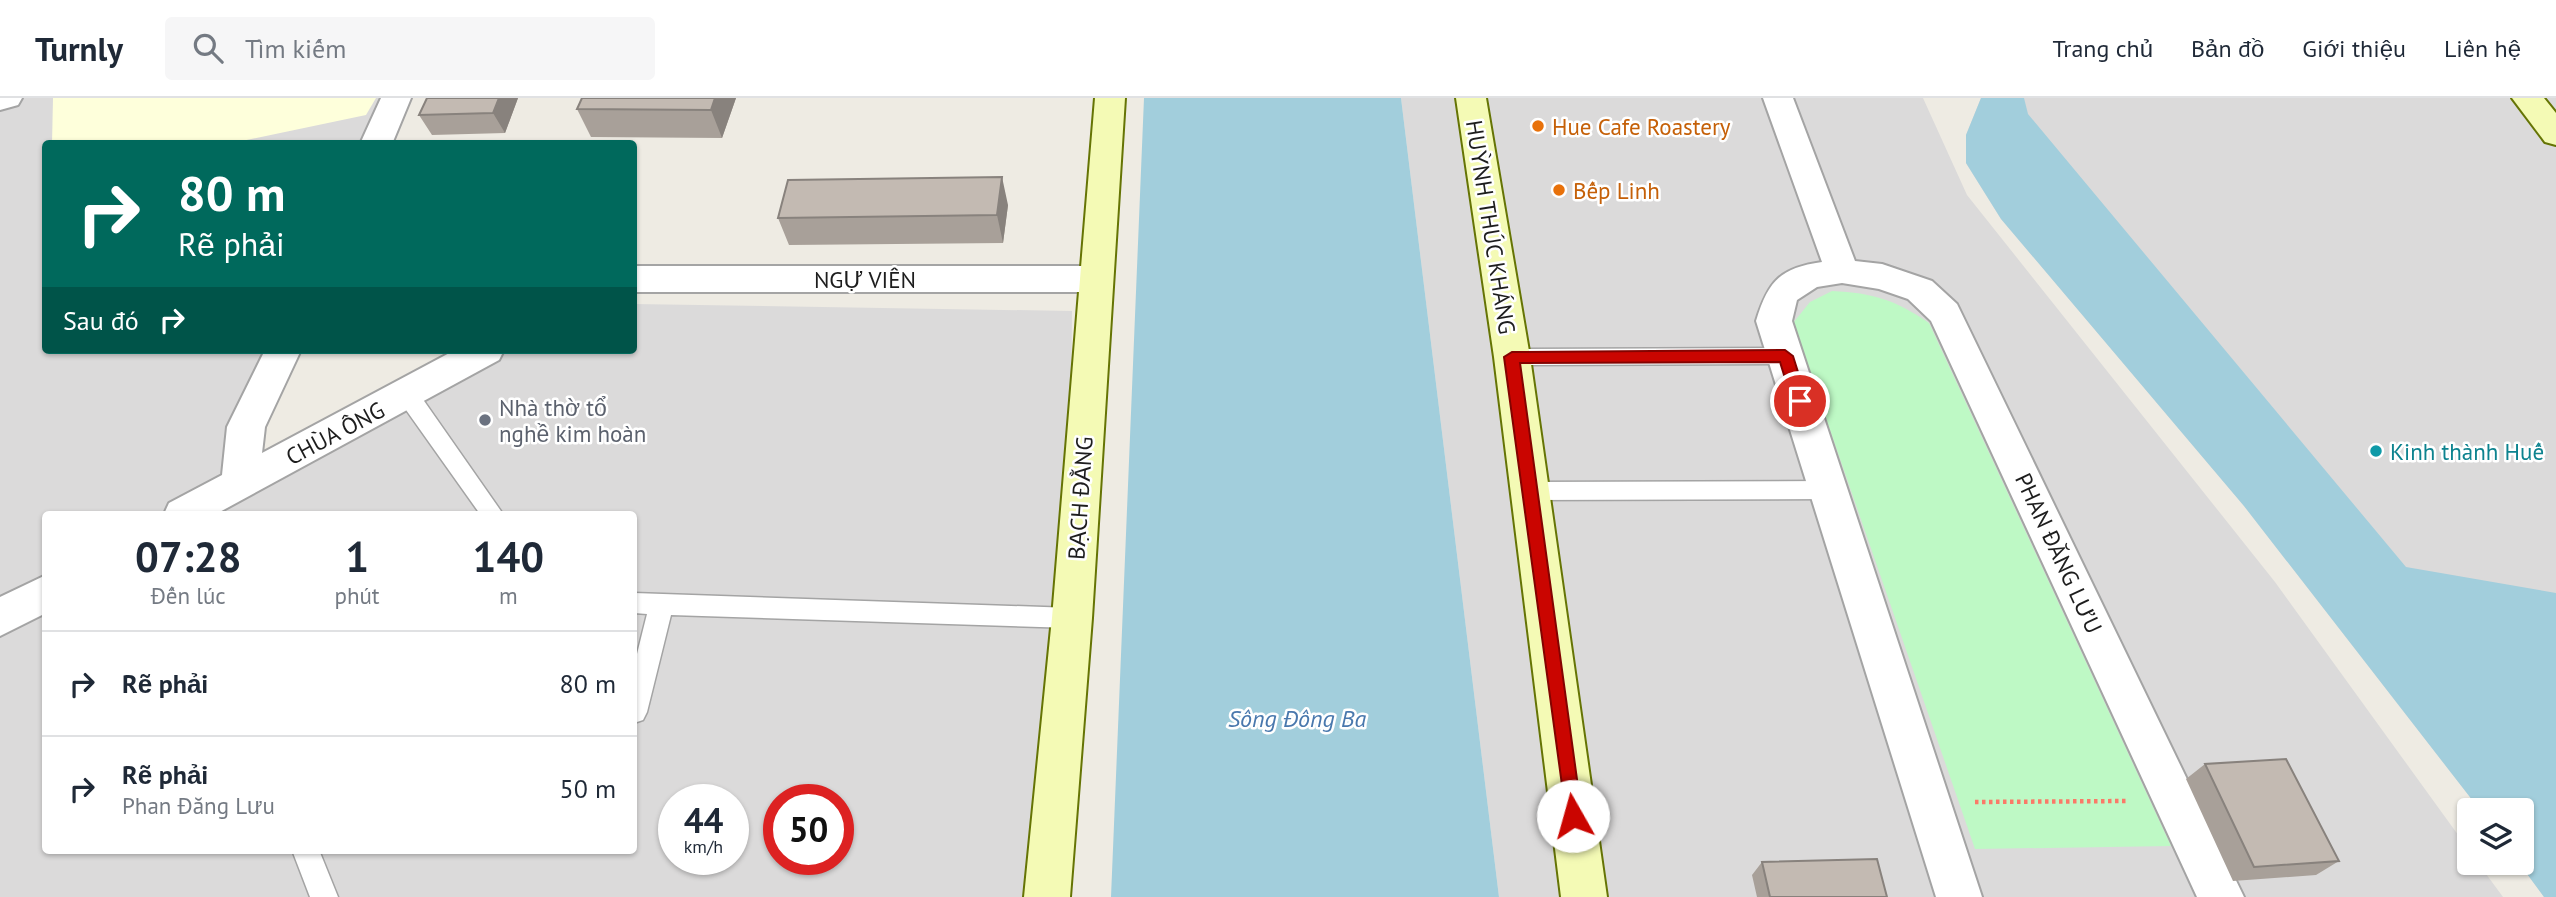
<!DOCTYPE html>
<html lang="vi">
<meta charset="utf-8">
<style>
:root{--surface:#fff;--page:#f6f6f7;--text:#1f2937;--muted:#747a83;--line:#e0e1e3}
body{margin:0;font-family:"PT Sans",sans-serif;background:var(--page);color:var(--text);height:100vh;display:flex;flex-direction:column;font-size:26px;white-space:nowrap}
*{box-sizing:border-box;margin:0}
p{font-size:23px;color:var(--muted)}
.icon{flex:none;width:38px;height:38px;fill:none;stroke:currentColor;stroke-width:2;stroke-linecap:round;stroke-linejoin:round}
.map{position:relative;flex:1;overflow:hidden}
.panel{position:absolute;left:42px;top:413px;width:595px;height:343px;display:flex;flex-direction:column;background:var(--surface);border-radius:7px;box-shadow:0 2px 5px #0004}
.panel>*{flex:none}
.guide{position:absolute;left:42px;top:42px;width:595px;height:214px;border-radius:7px;box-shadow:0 2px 5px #0004;background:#00695c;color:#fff;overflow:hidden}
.controls{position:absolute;left:2457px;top:700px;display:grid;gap:14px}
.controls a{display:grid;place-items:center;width:77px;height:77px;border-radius:7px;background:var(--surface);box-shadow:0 2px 5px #0004;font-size:35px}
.speed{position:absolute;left:658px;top:686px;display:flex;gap:14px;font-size:35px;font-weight:700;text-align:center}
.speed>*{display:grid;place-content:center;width:91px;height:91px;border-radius:50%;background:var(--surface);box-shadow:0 2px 5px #0004;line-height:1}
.speed small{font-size:18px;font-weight:400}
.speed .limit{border:10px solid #d22;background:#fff;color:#111}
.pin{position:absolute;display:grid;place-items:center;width:60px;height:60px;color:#fff;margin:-30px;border:4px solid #fff;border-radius:50%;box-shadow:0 2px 7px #0007}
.me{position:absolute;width:77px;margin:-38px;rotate:353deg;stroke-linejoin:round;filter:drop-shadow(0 0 5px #0008)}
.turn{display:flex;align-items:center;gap:24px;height:147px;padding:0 21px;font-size:32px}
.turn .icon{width:91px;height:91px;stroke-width:2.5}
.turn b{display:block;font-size:49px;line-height:60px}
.then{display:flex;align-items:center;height:66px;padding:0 21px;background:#0003;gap:14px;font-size:26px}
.eta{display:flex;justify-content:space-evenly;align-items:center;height:119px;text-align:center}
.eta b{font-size:42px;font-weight:800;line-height:49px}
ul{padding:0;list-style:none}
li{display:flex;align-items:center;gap:21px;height:105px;padding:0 21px;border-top:2px solid var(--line)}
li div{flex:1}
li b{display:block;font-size:26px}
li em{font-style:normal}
header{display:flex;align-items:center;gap:42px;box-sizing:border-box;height:98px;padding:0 35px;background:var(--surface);border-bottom:2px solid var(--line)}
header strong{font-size:33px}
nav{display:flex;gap:38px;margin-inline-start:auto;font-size:24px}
.search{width:490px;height:63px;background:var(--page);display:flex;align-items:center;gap:18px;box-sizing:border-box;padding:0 24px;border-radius:7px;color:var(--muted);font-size:26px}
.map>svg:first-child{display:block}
</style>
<header>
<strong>Turnly</strong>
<div class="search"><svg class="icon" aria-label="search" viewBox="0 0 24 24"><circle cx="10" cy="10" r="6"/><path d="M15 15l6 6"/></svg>Tìm kiếm</div>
<nav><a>Trang chủ</a><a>Bản đồ</a><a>Giới thiệu</a><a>Liên hệ</a></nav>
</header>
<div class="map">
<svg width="2556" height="799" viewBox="0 0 2556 799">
<rect width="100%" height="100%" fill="#eeebe3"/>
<path fill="#dbdada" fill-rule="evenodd" d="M0,0h401l-22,45 -333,1v206h236l-74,160 297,-160h129v-46l438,7 -6,586h-1066zM46,416h588v336h-588zM674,702h59v59h-59zM779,702h59v59h-59z
M1401,0h522l44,97 308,387 194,268v13h9l25,34h-1004z
M1981,0h575v799h-12l-25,-34h3v-53h-42l-236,-304 -243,-287 -35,-56v-28z"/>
<path fill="#feffdb" d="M53,0h323l-10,17 -134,28 -180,1z"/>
<path fill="#bef9c5" d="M1832,193c42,2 63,9 97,32l242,523 -196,3 -182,-526 17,-21z"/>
<path fill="#a2cedc" d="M1144,0h257l98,799h-388z
M1981,0h43l4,16 378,453 150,26v304h-12l-25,-34h3v-53h-42l-236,-304 -243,-287 -35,-56v-28z"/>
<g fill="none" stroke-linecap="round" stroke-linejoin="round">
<defs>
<path id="lane" d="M1785,250l7,2 4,6 -4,6 -7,2 -273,1 -7,-2 -4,-6 4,-6 7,-2z
M407,288l8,2 88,126h-23l-81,-114 -3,-6 3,-6z
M1828,383l8,2 3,7 -3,7 -8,2 -299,1 -8,-2 -3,-7 3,-7 8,-2z
M634,495l438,15 9,3 3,7 -3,7 -9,3 -401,-13 -24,97 -4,8 -9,3v-57l13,-52 -13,-1z
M292,752h27l19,47h-28z"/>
<path id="street" d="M0,0h22l-4,7 -18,5z
M381,0h30l-19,46h-32z
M1763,0h30l62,163 27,3 50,17 25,23 287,593h-47l-266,-576 -23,-22 -29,-10 -37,-6 -25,4 -20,13 -5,21 190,576h-46l-180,-576c12,-39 23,-53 66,-59z
M634,168h462l12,4 5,9 -5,9 -12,4h-462z
M265,252h36l-36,77 -3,26 193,-103h49l-5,10 -283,154h-52l5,-11 53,-28 5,-48z
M46,477v38l-46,23v-39z"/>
<path id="secondary" d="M1095,0h30l-33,520 -22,279h-46l28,-279z
M1456,0h30l44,259 77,540h-46l-67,-540z
M2512,0h32l12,15v32l-11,-3z"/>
</defs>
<use href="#lane" stroke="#a4a4a4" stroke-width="3"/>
<use href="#street" stroke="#a4a4a4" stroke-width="4"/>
<use href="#secondary" stroke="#657404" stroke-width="4"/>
<path stroke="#fa7a68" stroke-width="4.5" stroke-dasharray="3.5 3.5" stroke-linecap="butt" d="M1975,704l152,-1"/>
<use href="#lane" fill="#fff" fill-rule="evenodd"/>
<use href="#street" fill="#fff" fill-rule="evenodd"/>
<use href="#secondary" fill="#f4fab5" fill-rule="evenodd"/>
</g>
<path fill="#a8a099" d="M518,0l-13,35 -73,2 -13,-20z
M736,0l-14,40 -131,-1 -14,-28z
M1008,107l-5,38 -214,2 -11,-27z
M2205,666l134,97 -23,14 -83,6 -47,-102z
M1762,764l125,35h-130l-5,-22z"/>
<path fill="#88827d" d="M499,0h19l-13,35 -12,-20z
M715,0h21l-14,40 -11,-28z
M1002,79l6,28 -5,38 -6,-28z"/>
<path fill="#c3bab2" stroke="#88827d" stroke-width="2" d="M427,0h72l-6,15 -74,2z
M582,0h133l-4,12 -134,-1z
M1002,79l-5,38 -219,3 10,-38z
M2286,661l53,102 -85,6 -49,-103z
M1877,761l10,38h-117l-8,-35z"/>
<path fill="#ca0500" stroke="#830300" stroke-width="2" d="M1785,252l8,6 14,45 -7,6 -8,-6 -12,-39 -260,1 62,453 -2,6 -7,3 -6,-3 -63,-465 8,-5z"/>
<g fill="#e8710a" stroke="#fff" stroke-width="2.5">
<circle cx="1538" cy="28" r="7"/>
<circle cx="1559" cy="92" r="7"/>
</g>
<circle fill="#6b7280" stroke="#fff" stroke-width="2.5" cx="485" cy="322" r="7"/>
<circle fill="#0f9aa8" stroke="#fff" stroke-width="2.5" cx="2376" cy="353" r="7"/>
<g text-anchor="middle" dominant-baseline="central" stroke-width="5" stroke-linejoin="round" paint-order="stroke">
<g font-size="23" fill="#c56008" stroke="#fff" text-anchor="start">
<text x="1552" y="28">Hue Cafe Roastery</text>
<text x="1573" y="92">Bếp Linh</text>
</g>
<g font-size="23" fill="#1d1d1d" stroke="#fff">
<text transform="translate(1491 129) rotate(81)">HUỲNH THÚC KHÁNG</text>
<text x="865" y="181">NGỰ VIÊN</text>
<text transform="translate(335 335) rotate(-28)">CHÙA ÔNG</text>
<text transform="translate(1080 400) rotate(-86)">BẠCH ĐẰNG</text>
<text transform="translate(2059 455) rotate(65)">PHAN ĐĂNG LƯU</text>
</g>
<g font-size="23" fill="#5b616d" stroke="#fff" text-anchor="start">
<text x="499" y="309">Nhà thờ tổ<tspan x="499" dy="26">nghề kim hoàn</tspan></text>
</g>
<g font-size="23" fill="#0d838f" stroke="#fff" text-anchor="start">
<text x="2390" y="353">Kinh thành Huế</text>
</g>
<g font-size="24" font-style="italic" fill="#4978ad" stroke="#fff">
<text x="1297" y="620">Sông Đông Ba</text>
</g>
</g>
</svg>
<div class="controls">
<a><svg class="icon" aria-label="layers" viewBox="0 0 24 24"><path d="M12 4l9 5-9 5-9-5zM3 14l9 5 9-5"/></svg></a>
</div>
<div class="speed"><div>44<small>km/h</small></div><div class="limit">50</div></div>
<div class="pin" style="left:1800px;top:303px;background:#d93025"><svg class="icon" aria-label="arrive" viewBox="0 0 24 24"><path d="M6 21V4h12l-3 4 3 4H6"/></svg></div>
<svg class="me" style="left:1573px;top:718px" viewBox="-20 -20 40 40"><circle r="19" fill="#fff"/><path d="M0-13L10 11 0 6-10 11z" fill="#ca0500"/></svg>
<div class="guide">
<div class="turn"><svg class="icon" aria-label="right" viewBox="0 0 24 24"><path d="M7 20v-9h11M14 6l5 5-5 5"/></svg><div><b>80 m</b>Rẽ phải</div></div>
<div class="then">Sau đó<svg class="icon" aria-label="right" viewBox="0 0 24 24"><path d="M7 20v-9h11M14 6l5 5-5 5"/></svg></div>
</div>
<section class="panel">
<div class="eta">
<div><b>07:28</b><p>Đến lúc</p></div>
<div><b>1</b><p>phút</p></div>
<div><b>140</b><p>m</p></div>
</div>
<ul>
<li><svg class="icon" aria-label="right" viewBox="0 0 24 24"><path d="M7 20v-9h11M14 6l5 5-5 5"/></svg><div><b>Rẽ phải</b></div><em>80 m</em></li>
<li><svg class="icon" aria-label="right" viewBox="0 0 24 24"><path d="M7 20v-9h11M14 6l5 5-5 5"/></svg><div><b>Rẽ phải</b><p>Phan Đăng Lưu</p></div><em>50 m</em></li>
</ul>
</section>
</div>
